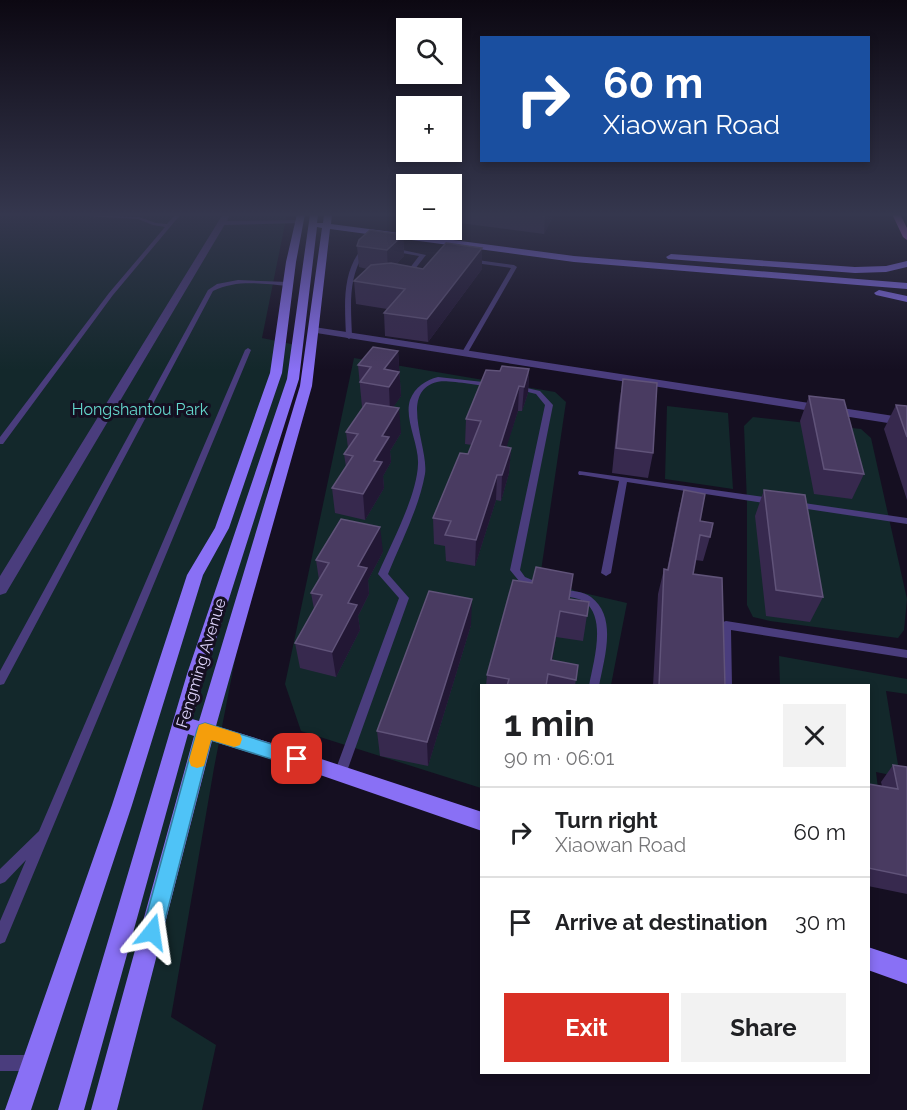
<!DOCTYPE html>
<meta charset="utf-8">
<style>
:root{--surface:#fff;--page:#f2f2f2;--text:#202124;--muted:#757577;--line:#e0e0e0;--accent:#d93025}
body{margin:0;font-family:Raleway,sans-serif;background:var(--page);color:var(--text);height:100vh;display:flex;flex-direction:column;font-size:22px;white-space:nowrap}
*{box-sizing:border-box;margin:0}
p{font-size:20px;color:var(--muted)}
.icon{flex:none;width:33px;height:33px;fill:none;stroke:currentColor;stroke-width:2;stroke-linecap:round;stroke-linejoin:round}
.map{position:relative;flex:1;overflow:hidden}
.details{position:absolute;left:480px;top:684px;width:390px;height:390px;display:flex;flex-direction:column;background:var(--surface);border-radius:0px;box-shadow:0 3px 9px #0003}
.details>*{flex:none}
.hud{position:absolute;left:480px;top:36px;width:390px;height:126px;border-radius:0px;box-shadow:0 3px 9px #0003;background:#1a4fa0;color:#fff;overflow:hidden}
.tools{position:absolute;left:396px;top:18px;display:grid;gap:12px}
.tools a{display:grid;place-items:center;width:66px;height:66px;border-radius:0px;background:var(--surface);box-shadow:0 3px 9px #0003;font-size:30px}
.pin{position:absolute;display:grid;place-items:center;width:51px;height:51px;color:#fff;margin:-26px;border-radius:12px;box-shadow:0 3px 9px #0006}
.me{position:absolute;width:66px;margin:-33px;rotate:15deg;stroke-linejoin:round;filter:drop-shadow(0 0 4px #0008)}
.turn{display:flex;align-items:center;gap:21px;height:126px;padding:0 24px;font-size:27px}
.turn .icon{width:78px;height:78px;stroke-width:2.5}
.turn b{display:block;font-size:42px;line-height:51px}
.round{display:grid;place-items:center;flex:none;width:63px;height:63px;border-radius:0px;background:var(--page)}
.summary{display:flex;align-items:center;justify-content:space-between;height:102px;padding:0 24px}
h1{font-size:36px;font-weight:700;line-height:45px}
.primary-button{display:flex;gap:12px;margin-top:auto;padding:12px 24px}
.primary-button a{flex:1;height:69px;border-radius:0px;background:var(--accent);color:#fff;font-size:24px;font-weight:700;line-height:69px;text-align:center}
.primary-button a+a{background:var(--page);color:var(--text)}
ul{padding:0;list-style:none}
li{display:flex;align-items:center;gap:18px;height:90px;padding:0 24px;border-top:2px solid var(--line)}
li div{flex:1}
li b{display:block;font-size:22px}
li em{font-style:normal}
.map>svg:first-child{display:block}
</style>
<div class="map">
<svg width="907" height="1110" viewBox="0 0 907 1110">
<rect width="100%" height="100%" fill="#150f21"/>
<path fill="#13282b" d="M0,214h287l-25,124 34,7 -82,423 -43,249 45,28 -14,65h-202z
M354,358l201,34 11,10 -25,169 34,20 52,12 -16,82 -129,1 -1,102 -180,-57 -16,-47z
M667,406l61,7 5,76 -68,-10z
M753,417l108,12 10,9 36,161 -3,31 -6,8 -128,-17 -17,-4 -6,-12v-102l-3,-77z
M779,656l128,23v15l-21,-3 14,86 -24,-5 3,25 -10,-2 -1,-109 -88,-1z"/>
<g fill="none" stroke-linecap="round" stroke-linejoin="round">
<path fill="#4a3d7d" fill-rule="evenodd" d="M49,214l90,3 17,6 11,1 9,-10h5l-68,81 -110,149h-3v-7l109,-144 56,-66 -12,-2 -15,-6z
M300,220l2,1v2l-80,2 -3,-2 3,-2z
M363,247l5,1c-21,27 -17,57 -16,89l-3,2 -3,-2c-1,-32 -5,-64 17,-90z
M393,248l33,7 -18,23 -5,-1 16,-21 -28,-5 -1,-1z
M470,259l44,6 3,2 -50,87 -3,2 -3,-2 50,-86 -43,-6v-2z
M238,280l50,2 3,2 -3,2c-25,-2 -51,-7 -75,5l-209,393 -4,1v-14l208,-381 9,-6z
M248,348l3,2 -246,592 -5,2v-23l26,-61 -21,22 -5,2v-15l39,-38 206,-481z
M438,377l54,6 3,2 -3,2c-11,-1 -47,-8 -55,-5 -39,10 -8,66 -12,92 -6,34 -24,68 -37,100l21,24 -63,176 -2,4 -4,1 -4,-1 -2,-4 65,-176 -21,-24c13,-30 39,-78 40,-110 1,-20 -14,-45 -8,-64 5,-13 16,-20 28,-23z
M518,386l22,5 13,14 -33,165 5,7 19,8 2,2 -2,2 -3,1 -22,-9 -9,-11 35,-165 -9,-11 -20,-5 -2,-1z
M579,471l192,27 4,3 -4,3 -144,-22 -16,91 -5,3 -5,-3 18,-92 -37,-6h-3l-1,-2z
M797,502l110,16v6l-113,-17 -1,-2z
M560,589c10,2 23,2 31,8 27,20 13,62 8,89h-10c4,-23 18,-67 -4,-84 -8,-5 -20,-5 -28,-8l-2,-2 2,-2z
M726,621l181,29v8l-176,-28 1,56h-10l-1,-61 2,-3z
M0,1055h32l5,3 3,5 -3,5 -5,3h-32z"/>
<path fill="#4a3d7d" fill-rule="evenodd" d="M223,214h8l-225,379 -6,2v-19z
M314,327l593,91v8l-597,-94 -1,-2z"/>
<path fill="#8970f5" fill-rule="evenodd" d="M297,214h8l-9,48 -14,111 -53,155 -26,47 -71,230 -101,305h-26l107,-305 75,-230 28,-47 55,-155 16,-111z
M310,214h8l-1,9h6l1,-9h8l-1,10 243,32 333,27v6l-333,-27 -244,-33 -18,157 -96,340 81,25 185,61v19l-185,-64 -85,-26 -95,369h-26l103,-374 -6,-2 -104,376h-26l129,-436 100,-295zM317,227l5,1 -22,158 -101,335 -7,-2 13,-45 94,-295z
M671,254l184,13 31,-1 21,-5v6l-21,5 -31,1 -187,-14 -2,-2z
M879,290l28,6v6l-31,-7 -2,-2z
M868,947l39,13v24l-39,-14z"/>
<path fill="#d561f4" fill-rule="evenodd" d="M892,214h8l7,14v12l-4,-3z"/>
</g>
<path fill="#37294e" d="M452,214h102l-10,20 -92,-12z
M403,235l1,21 -8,8 27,5h59l-54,73 -43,-6 -1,-23 3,-4 -31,-5 -2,-23 13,-12 -8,-2 -2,-21z
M398,351l3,45 -8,11 8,26 -11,18 1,11 -8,14 1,12 -19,32 -30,-7 -3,-25 14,-21 -2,-13 4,-6 -2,-16 17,-25h-1l-4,-42z
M529,369l-1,24 -6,18h-4l-12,36 5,1 -2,25 -8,28 -5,-1 -21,66 -29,-5 -1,-15 -11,-2 -1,-26 35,-64 4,-9 -7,-1 1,-25 34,-48z
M623,379l30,74 -5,25 -36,-5 7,-69z
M809,396l55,78 -12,25 -38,-5 -14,-73z
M896,405l11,1v94l-23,-71z
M684,490l16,31 10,16 -7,24 -8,-1 -2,14 32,112h-72l5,-92 6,-25 3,1 11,-56z
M764,490l59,107 -13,25 -44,-6 -11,-100z
M383,552l-15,28 1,14 -11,22 2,14 -24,47 -36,-9 -5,-25 19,-34 -3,-16 8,-13 -3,-20z
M573,574l-4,25 20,3 -6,39 -27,-4 -4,23 26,5 -3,21h-89l1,-11 45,-92z
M471,625l-43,141 -48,-10 -3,-25z
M893,765l14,2v127l-39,-8v-102l14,2 -1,-4z"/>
<path fill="#221734" d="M546,214h8l-10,20 1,-18z
M403,235l1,21 -16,16 -1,-22z
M482,248v21l-54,73 -1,-23z
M398,351l3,45 -11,16 -1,-25 -5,-18z
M529,369l-1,24 -6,18 2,-24z
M519,386l-1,25 -19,60 1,-25z
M399,408l2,25 -11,18 1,11 -8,14 1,12 -19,32 -2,-26 19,-58z
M511,448l-2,25 -8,28 1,-26z
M497,475l-1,25 -21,66 1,-26z
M380,527l3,25 -15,28 1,14 -11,22 2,14 -24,47 -4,-25 16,-49 10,-37z
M472,599l-1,26 -43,141 -1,-24z
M560,611l-4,26 -6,38 1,-15z"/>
<path fill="#493b61" stroke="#605379" stroke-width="1.5" d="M532,214h14l-1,2z
M370,230l33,5 -16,15 -30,-4 2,-6z
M446,243l36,5 -55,71 -43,-6 21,-24 -51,-8 17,-16 20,-2 32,6z
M373,347l25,4 -14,18 15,3 -10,15 -29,-5 11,-15 -13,-2z
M502,366l27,3 -5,18 -5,-1 -19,60 11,2 -9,27h-5l-21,65 -31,-5 6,-14 -18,-3 27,-65 8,1 13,-33 -15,-2 20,-49 14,1z
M623,379l34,4 -4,70 -37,-5z
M809,396l35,4 20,74 -40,-5z
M366,403l33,5 -17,28 7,1 -15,24 8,1 -19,32 -31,-6 21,-32 -9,-2 14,-20 -12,-2z
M896,405l11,1v31z
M684,490l21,4 -5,27 13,2 -3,14 -10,-2 -7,39 29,4 3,108h-66l5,-117 4,1z
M764,490l41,5 18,102 -47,-7z
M341,519l39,8 -22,39 9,2 -19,35 9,2 -25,47 -37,-9 27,-48 -11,-2 18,-30 -13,-3z
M536,567l37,7 -4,25 20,3 -2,14 -27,-5 -9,49 27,5 -2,15 -28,-6 -2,12h-39l2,-7 -22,-4 26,-95 19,3z
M429,591l43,8 -45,143 -50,-11z
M893,765l14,2v109l-39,-8v-84l30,5z"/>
<linearGradient id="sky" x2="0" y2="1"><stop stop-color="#0c0812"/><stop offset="0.58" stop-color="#35374e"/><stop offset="1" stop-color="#35374e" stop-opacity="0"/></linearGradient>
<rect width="907" height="370" fill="url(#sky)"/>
<path fill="#4fc3f7" stroke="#337fa1" stroke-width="1.5" d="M205,723l92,29 6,2 3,5 -3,6 -6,2 -86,-27 -49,192 -3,7 -7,3 -7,-3 -3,-7 55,-202 2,-5z"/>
<path fill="#f59e0b" d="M205,723l35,11 2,5 -2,6 -6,2 -23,-7 -7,26 -7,2 -6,-2 -2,-6 10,-35z"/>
<g text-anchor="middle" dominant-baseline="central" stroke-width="6" stroke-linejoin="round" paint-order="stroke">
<g font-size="16" fill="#64d7cc" stroke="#150f21">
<text x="140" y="409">Hongshantou Park</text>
</g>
<g font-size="16" fill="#ded3fc" stroke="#150f21">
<text transform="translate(201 663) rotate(-73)">Fengming Avenue</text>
</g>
</g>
</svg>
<div class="tools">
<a><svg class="icon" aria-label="search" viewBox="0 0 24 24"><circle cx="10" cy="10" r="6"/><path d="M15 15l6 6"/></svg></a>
<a>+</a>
<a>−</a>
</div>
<div class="pin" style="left:297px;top:759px;background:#d93025"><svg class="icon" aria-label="arrive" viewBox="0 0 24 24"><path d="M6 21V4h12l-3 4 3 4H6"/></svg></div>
<svg class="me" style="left:152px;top:932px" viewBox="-20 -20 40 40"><path d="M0-17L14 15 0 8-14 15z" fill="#4fc3f7" stroke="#fff" stroke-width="4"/></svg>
<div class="hud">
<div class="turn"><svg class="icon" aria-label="right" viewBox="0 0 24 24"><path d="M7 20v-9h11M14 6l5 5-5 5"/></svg><div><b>60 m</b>Xiaowan Road</div></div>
</div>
<section class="details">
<div class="summary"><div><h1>1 min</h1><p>90 m · 06:01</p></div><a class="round"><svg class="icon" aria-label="close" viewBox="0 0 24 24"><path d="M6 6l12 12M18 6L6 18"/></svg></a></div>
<ul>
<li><svg class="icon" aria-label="right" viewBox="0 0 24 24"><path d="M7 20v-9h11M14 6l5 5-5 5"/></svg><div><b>Turn right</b><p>Xiaowan Road</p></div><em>60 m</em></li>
<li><svg class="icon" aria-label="arrive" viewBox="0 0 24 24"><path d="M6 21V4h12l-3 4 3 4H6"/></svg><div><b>Arrive at destination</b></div><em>30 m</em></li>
</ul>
<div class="primary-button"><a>Exit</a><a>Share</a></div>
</section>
</div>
